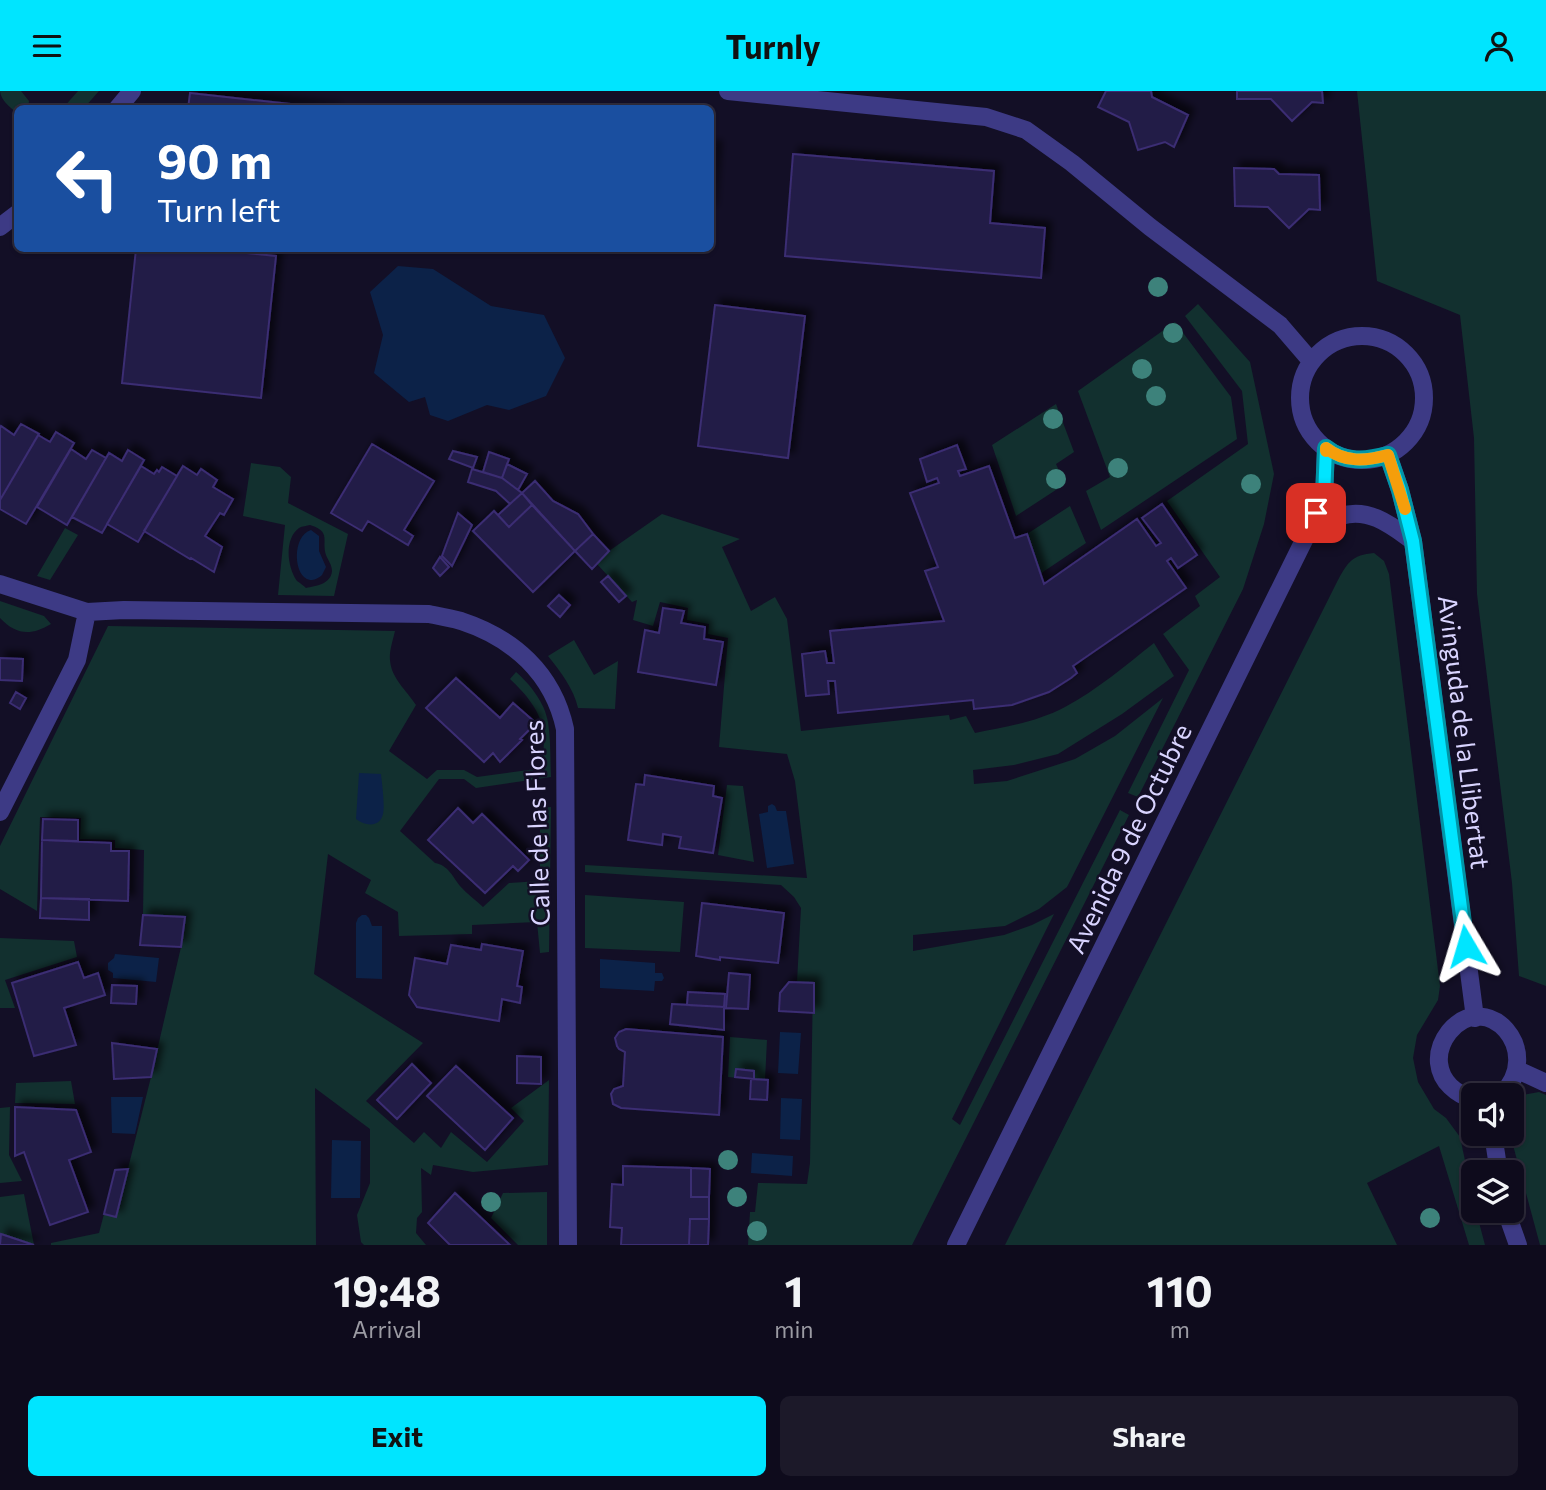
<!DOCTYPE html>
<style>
:root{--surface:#0e0b1c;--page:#1c1929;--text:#f1f3f6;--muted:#9b9ba3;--line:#2e2b3b;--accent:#00e5ff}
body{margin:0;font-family:Commissioner,sans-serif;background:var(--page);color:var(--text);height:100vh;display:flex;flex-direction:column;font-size:26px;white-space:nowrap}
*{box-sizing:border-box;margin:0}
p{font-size:23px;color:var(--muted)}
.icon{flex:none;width:38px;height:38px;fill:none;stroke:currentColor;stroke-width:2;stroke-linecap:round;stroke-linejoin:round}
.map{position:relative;height:1154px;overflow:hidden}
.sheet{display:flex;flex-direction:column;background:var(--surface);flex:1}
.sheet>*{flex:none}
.banner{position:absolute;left:14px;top:14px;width:700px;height:147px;border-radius:10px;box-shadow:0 2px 5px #0004,0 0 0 2px var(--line);background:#1a4fa0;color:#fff;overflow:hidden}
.fabs{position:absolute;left:1461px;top:992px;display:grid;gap:14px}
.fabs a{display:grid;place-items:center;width:63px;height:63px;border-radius:10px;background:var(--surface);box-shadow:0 2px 5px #0004,0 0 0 2px var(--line);font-size:35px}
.pin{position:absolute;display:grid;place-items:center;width:60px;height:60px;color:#fff;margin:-30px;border-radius:14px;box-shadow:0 4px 10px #0006}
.me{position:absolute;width:77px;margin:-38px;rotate:353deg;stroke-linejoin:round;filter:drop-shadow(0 0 5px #0008)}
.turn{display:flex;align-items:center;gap:24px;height:147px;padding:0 28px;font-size:32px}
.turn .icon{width:91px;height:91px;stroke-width:2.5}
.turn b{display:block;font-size:49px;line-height:60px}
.eta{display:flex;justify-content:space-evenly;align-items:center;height:119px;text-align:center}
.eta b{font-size:42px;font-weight:700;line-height:49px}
.cta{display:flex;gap:14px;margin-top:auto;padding:14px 28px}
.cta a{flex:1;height:80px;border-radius:10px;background:var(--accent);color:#111;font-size:28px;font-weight:700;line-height:80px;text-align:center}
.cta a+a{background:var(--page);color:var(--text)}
header{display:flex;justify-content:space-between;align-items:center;height:91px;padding:0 28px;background:var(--accent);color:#111;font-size:32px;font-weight:700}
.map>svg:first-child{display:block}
</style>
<header><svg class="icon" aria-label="menu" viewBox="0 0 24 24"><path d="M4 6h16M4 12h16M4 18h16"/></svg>Turnly<svg class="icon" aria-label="person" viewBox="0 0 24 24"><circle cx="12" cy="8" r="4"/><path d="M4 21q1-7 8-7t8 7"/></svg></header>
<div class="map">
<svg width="1546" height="1154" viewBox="0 0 1546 1154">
<defs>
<filter id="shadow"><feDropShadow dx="6" dy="-6" stdDeviation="3.5" flood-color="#0009"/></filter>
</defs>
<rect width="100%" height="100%" fill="#130f26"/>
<path fill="#12302f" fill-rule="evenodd" d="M0,0h21l8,10 -1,7 -10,1 -1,4c-7,-6 -16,-12 -17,-22z
M78,0h21l-15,17h-21z
M1357,0h189v895l-27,-10 -7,-93 -35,-289 -3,-156 -14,-123 -83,-34z
M1198,213l52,58 24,112 -10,50 -21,65 -105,208 -10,-4 61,-123 -26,-36 37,-28 -5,-10 25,-19 -53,-76 81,-57 -6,-53 -57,-75z
M1175,231l56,75 6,42 -136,91 -15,-39 24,-14 -32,-86z
M1056,313l18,48 -18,12 9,20 -49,32 -24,-71z
M251,372l29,4 11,10 -3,26 60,31 -14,62 -56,-1 7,-70 -42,-9zM310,434c22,7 11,15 16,30 2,5 6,10 6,16 -1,13 -16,15 -26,17 -3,-3 -6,-5 -9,-7 -10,-14 -13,-42 2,-53 3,-2 8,-2 11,-3z
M1070,415l16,37 -46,31 -13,-40z
M662,423l78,25 -18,8 29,64 24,-14 12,22 14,112 148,-16 1,5 16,-4 9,17c30,-6 62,-11 90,-26 32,-17 61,-42 89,-64l20,33 -52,38 -64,40 -44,11 -41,5 1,14 33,-3 68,-22 40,-23 48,-38 -96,189 -28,22 -34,17 -92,9v16l91,-16 28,-10 22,-11 -102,205 8,6 160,-315 9,5 -217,430h-164l2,-33h5l3,-29 49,1 3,-21 3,-180 -16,-1 4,-74 -7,-11 -13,-12 -196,-13v-7l222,13 -12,-97 -8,-27 -68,-7 9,-109 -20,-4 1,-10 -22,-4 1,-12 -28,-6 -7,24 -20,-6 4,-20 -5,2 -35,-38 12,-13z
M65,437l13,7 -28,45 -13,-4z
M1374,462l10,8 5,13 51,412 -2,14 -21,35 -4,23 5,24 16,27 12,9 14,19 13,61 1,13h2l9,34h-16l-30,-99 -72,37 30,62h-392l333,-665c10,-18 14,-25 36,-27z
M0,510l44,15 7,8c-20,12 -35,11 -51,-6z
M108,535l287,5c-2,9 -6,20 -5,29 1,18 17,31 26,45l-27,46 38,28 10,-9h27l13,7 66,-9c0,-11 1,-22 1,-33 -2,-23 -19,-42 -34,-56l6,-7c14,12 29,31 32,50 3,18 2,37 3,55l-75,11 -12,-9h-25l-39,52 35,32c13,2 18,14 25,23 7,8 16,14 23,21l26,-24 31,-2v-73l11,-1 -2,145 -9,1 -3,-31 -65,3v9l-73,2 -1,-24 -33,-19 6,-13 -43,-26 -14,120 109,69 -57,58 48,42 10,-11 17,16 10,-16 36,30 37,-41 -13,-13 38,-28 -1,85 -75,7 -40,-7 -2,10 -10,-7 1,44 -5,6 -1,15 10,12h-62l-3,-3 -4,-27 13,-32v-54l-55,-41 1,157h-265v-2l48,-10 5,-19 12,2 35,-139 30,-130 4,-30 -42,-2 1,-65 -29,-2v-8l-35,-1 1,-21 -41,-1 -3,94 -37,-22v-43z
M574,549l20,35 24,-14 -3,48 -37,-1c-4,-19 -18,-37 -30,-52z
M727,694l16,1 11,76 -36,-7z
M585,804l99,7 -4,50 -95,-4z
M0,847l74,3 3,16 -72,23 10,28h-15z
M730,946l37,3 -2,40 -37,-3z
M71,990l4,23 -60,-1 1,-20z
M1539,1001l7,3v150h-6l-30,-111h2v-28l10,-11z
M10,1016l-1,48 13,26 -22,2v-75z
M547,1101v53h-29l-27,-27 12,-25z
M24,1103l10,51 -34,-11v-37z"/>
<path fill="#0c2248" d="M398,175l35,3 58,37 53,9 21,43 -19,38 -37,14 -22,-5 -39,16 -18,-6 -5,-18 -16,5 -35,-29 9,-38 -13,-43z
M311,439l8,6v15l7,16 -4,8c-2,2 -7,5 -10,5 -19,0 -21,-44 -1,-50z
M359,682l22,1c1,10 4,31 2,40 -3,14 -18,12 -27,5z
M772,713l3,2 2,5h9l8,53 -27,4 -8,-54 9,-2v-6z
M362,824h4l3,3 3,8h10v53l-26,-1v-55l2,-5z
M115,863l44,4 -3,24 -43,-4v-5l-5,-3v-7l6,-5z
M600,868l55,4v10h7l2,5 -2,3h-7l-1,10 -54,-3z
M780,941l21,1 -3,41 -20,-1z
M111,1006h32l-8,37 -23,-1z
M781,1007l21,1 -2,41 -20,-1z
M332,1049l29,1 -1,57h-29z
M752,1062l41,3 -1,20 -41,-3z"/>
<path fill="#241b47" stroke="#3b2d73" stroke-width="2" filter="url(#shadow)" d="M1106,0h45l1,6 36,18 -14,32 -9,-5 -27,8 -9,-28 -31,-15z
M1237,0h85l1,12 -11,-1 -20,19 -21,-22h-34z
M190,2l146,16h-148z
M710,56h5l-5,66z
M793,63l201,17 -4,52 55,5 -4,50 -256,-22z
M1234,77l40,1 5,5 40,1 1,35 -11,-1 -20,19 -21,-21 -33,-1z
M136,158h100v3l40,4 -15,142 -139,-15z
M715,214l90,11 -17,142 -90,-12z
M21,333l18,10 -39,66v-72l1,-2 13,9z
M56,341l18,11 -48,81 -26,-15v-9l38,-65 12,7z
M372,353l62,37 -30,49 9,6 -5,9 -40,-24 -6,10 -31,-18z
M957,354l9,24 -8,2 2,5 29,-10 26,72 12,-4 17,50 93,-65 19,27 5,-3 -19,-25 20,-14 35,51 -19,13 -7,-10 -4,3 19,27 -113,78 4,7 -6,5 -22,14 -37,13 -38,4 -1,-9 -135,13 -3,-32h-7l1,13 -23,2 -4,-42 23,-3 2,12h7l-4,-32 114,-10 -19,-50 13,-4 -28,-74 29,-10 -2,-5 -10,4 -7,-23z
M71,358l15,10 6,-9 14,8 -39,67 -30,-18z
M128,359l16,10 -42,73 -30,-16 37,-64 13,8z
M453,360l24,6 -4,11 -24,-9z
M489,361l20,7 -7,19 -19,-6z
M507,373l20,10 -9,16 -16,-12z
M141,375l13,8 3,-4 2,2 3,-5 15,9 -39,66 -31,-18z
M183,375l14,9 4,-6 16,11 -4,7 20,12 -9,16 -4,-2 -15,23 17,11 -8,25 -23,-14 -1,1 -46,-28z
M472,378l30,9 20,15 -12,11 -14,-13 -28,-9z
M535,390l18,20 25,13 15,20 -18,17 -53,-58z
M522,402l10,12 -23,22 -11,-12z
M532,414l43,46 -42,41 -60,-61 21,-20 15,16z
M458,422l14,12 -20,41 -10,-10z
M593,443l16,17 -17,18 -17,-18z
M440,466l9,10 -9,9 -7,-8z
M608,485l18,20 -7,6 -18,-20z
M559,504l11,10 -10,12 -12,-11z
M663,517l21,3 -3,12 24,4 -1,12 19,3 -7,43 -78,-13 7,-42 14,3z
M0,567l23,1 -1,22 -22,-1z
M456,587l44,40 13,-15 23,20 -16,16 2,1 -22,22 -7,-9 -9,9 -58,-54z
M16,601l10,6 -6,11 -10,-6z
M645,684l69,11 -1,10 9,2 -9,55 -34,-5 2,-11 -18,-3 -1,11 -34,-5 8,-56 8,1z
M458,717l15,15 9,-9 47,46 -11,11 -5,-5 -28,27 -57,-53z
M43,728l35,1v21l-36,-1z
M42,749l69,3v8h18l-1,50 -87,-3z
M41,807l48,1v21l-49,-2z
M702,812l82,10 -6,50 -58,-6v3l-24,-4z
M143,824l42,2 -4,30 -41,-2z
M482,853l41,7 -6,35 5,1 -2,16 -18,-4 -3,22 -82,-14 -8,-12 6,-37 32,6 4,-19 30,5z
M78,871l6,16 14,-5 7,22 -41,13 12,37 -42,11 -22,-73z
M729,882l21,2 -2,34 -22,-1z
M789,891l25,1v30l-35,-2 1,-18z
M112,894l25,1 -1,18 -25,-1z
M688,901l37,2 -1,13 -37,-2z
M672,913l52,3v23l-54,-6z
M626,938l97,8 -4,78 -98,-7 -8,-4 -2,-10 3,-5 9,-3 2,-34 -6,-3 -2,-3 -2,-8 4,-6z
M112,952l45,6 -6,28 -37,2z
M517,965l24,1v27l-24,-1z
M412,973l19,19 -34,36 -20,-19z
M456,975l57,52 -28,32 -58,-54z
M736,978l18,2v8l-19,-2z
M751,988l17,1 -1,20 -17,-1z
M15,1016l61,3 15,42 -22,8 19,52 -38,13 -26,-73 -9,4z
M623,1075l68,2v29h18v22h-19l-1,26h-68l1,-17 -12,-1 1,-21 1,-22 11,1z
M691,1077l19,1 -1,28h-18z
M128,1078l-12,48 -12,-3 11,-44z
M455,1102l55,52h-60l-22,-22z
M690,1128h19l-1,26h-19z
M1,1143l33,11h-34z"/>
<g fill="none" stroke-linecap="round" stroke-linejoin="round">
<path stroke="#3d3a85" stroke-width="18" d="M728,0l258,26 40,13 46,33 78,64 130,98 31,36
M117,18l15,-18
M0,136l18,-14
M1300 307a62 62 0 1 1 124 0a62 62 0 1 1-124 0Z
M1388,364l12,35 13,51 62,477
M1309,439c10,-5 21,-10 32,-14 28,-9 51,10 72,25
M0,493l87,28 37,-2 305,4c10,2 21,4 32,7 52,17 92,52 104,108l3,516
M0,721l77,-152 10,-48
M1520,980l26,12
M1474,1009c-18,-6 -33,-18 -35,-37 -1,-11 3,-22 10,-31 38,-46 97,20 52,63
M1493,1043l6,39
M1506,1120l12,34
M956,1154l353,-715 15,-33 2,-49"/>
</g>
<g fill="#3d827b">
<circle cx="1158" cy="196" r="10"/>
<circle cx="1173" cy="242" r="10"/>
<circle cx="1142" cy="278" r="10"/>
<circle cx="1156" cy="305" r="10"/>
<circle cx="1053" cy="328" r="10"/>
<circle cx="1118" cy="377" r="10"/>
<circle cx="1056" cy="388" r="10"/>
<circle cx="1251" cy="393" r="10"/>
<circle cx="728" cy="1069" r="10"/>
<circle cx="737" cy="1106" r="10"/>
<circle cx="491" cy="1111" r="10"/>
<circle cx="1430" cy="1127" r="10"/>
<circle cx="757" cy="1140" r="10"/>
</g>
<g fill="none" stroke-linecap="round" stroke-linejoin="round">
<defs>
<path id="route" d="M1316,422l8,-16 2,-49c19,15 40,13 62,7l12,35 13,51 53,405"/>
</defs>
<use href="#route" stroke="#0095a6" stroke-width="18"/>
<use href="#route" stroke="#00e5ff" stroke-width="12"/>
<path stroke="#f59e0b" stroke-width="12" d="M1326,360v-3c19,15 40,13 62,7l17,54"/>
</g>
<g text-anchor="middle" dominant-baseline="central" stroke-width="5" stroke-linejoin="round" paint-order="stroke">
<g font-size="26" fill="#d9d4ff" stroke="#130f26">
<text transform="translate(1465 641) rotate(83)">Avinguda de la Llibertat</text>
<text transform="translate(536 732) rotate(-92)">Calle de las Flores</text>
<text transform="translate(1128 747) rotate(-64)">Avenida 9 de Octubre</text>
</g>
</g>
</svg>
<div class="fabs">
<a><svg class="icon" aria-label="sound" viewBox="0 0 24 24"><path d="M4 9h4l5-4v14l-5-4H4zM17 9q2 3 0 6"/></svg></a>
<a><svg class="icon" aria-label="layers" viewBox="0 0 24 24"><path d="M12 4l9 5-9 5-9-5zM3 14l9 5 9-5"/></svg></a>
</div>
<div class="pin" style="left:1316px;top:422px;background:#d93025"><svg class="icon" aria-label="arrive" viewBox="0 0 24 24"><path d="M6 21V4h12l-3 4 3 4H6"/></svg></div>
<svg class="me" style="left:1466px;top:855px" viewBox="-20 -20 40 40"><path d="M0-17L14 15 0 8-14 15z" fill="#00e5ff" stroke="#fff" stroke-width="4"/></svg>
<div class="banner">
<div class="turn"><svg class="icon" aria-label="left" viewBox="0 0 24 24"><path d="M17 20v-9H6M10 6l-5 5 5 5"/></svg><div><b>90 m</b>Turn left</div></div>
</div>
</div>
<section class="sheet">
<div class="eta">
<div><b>19:48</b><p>Arrival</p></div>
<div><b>1</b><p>min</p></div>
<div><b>110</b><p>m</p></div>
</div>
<div class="cta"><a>Exit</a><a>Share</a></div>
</section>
